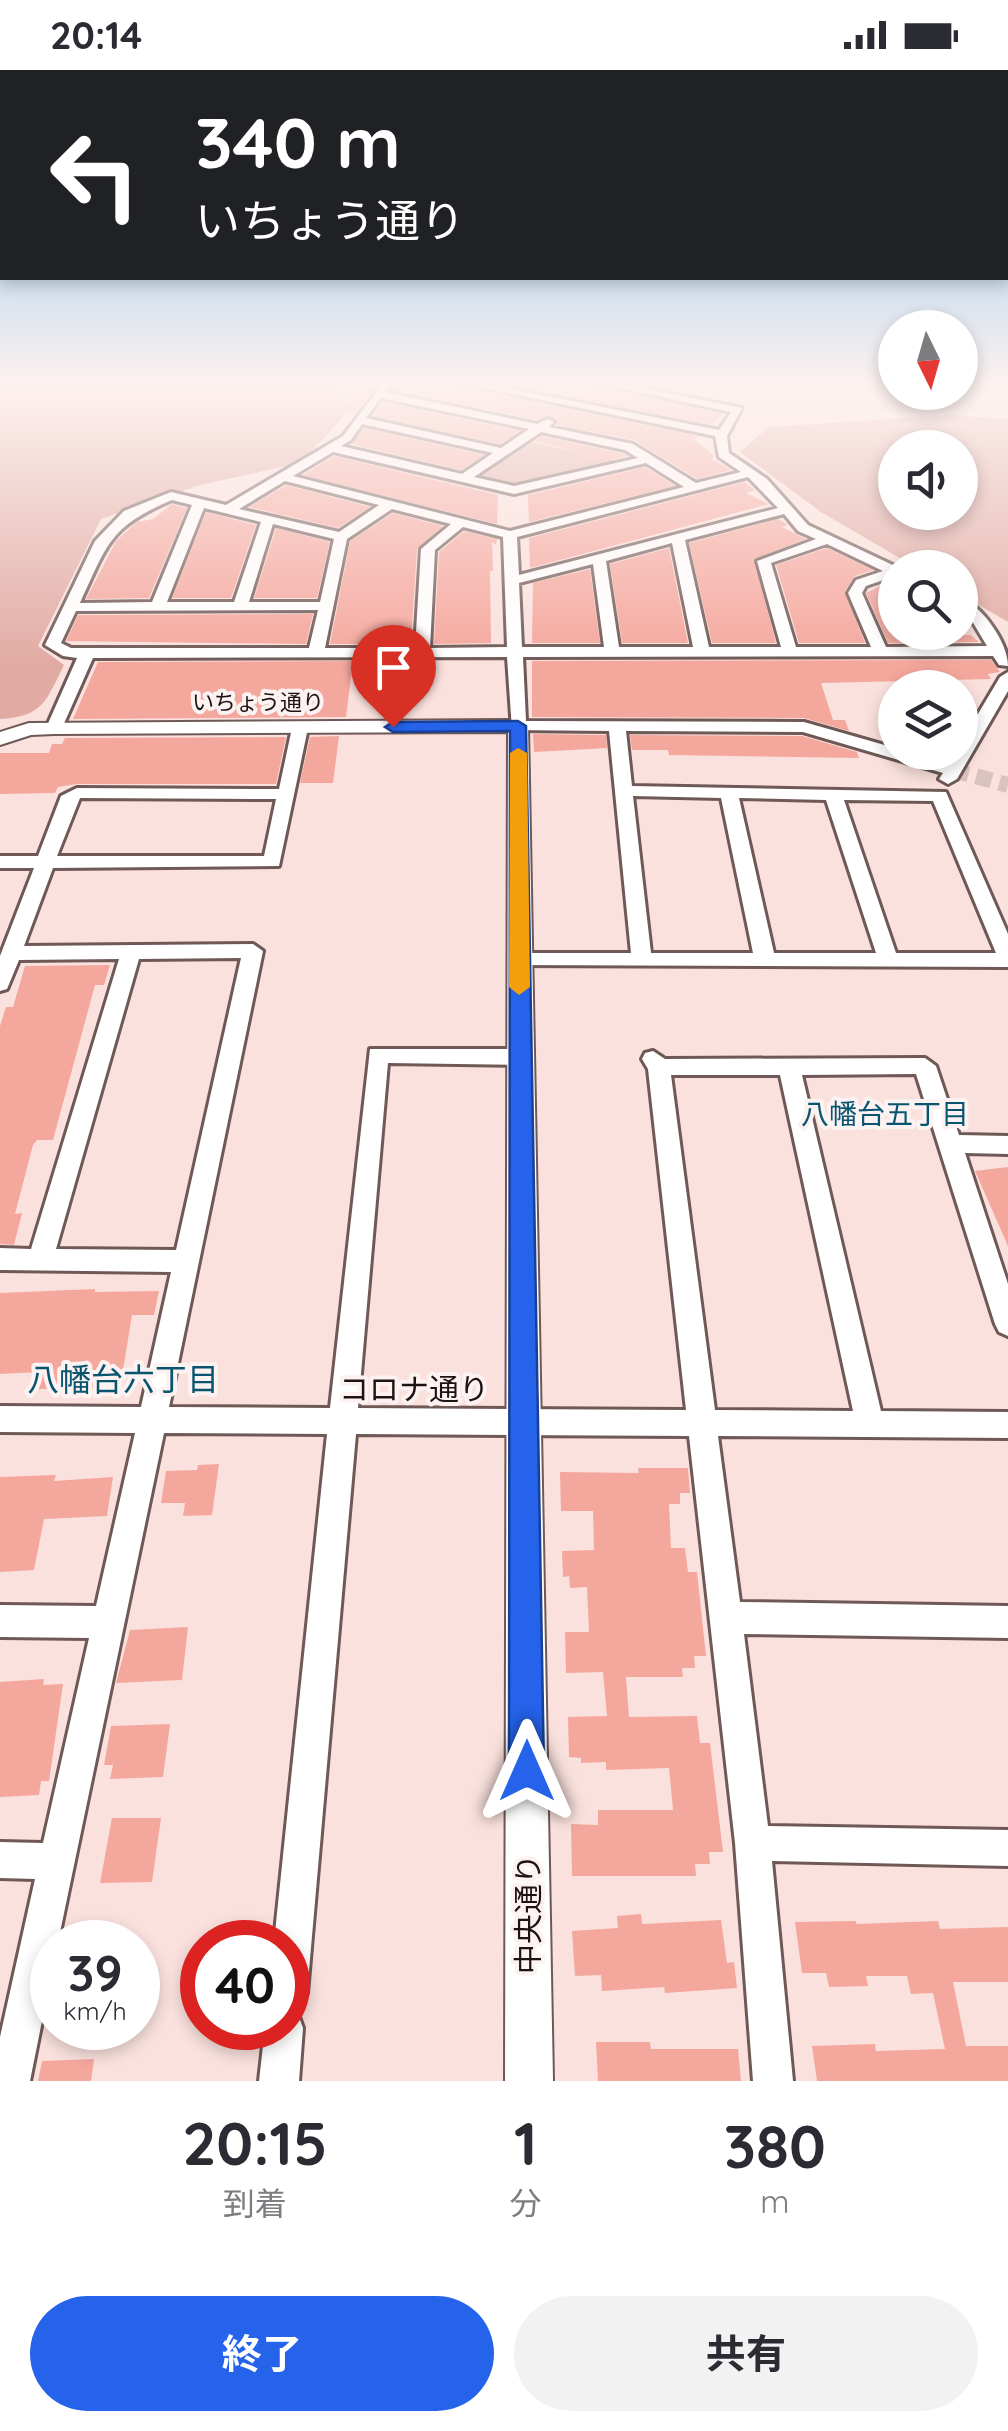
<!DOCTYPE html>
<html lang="ja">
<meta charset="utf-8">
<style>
:root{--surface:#fff;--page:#f2f2f3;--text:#2b2b33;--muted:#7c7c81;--accent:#2563eb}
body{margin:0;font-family:Quicksand,"Noto Sans JP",sans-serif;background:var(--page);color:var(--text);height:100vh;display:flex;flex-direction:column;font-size:38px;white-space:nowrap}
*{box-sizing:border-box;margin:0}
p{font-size:32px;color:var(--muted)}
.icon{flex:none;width:55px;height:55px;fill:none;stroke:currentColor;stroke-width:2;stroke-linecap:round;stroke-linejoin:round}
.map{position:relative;height:2011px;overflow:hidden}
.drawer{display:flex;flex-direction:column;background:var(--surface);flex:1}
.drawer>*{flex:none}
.guide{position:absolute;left:0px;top:0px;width:1010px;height:210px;box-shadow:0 5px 15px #0003;background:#202124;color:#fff;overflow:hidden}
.needle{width:65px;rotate:175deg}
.buttons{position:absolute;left:878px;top:240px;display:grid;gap:20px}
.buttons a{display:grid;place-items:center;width:100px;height:100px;border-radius:50%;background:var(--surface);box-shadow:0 5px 15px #0003;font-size:50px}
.speed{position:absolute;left:30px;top:1850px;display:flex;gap:20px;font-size:50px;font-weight:700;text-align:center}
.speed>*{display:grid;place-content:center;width:130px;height:130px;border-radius:50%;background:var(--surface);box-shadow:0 5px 15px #0003;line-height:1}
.speed small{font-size:25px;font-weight:400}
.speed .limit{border:15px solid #d22;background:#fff;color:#111}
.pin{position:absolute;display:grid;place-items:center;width:85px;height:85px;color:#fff;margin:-102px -42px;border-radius:50% 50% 50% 0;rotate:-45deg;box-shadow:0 0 10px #0007}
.pin .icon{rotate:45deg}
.me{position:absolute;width:110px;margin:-55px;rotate:0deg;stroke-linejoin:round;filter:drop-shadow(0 0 8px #0008)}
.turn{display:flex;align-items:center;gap:35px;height:210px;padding:0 30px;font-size:45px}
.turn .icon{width:130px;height:130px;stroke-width:2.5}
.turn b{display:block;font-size:70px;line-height:85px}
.eta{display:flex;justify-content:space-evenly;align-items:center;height:170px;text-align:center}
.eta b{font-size:60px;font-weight:700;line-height:70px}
.primary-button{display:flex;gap:20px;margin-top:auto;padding:20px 30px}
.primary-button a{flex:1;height:115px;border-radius:60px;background:var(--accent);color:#fff;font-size:40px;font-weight:700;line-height:115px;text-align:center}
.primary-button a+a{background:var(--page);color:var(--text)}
.status{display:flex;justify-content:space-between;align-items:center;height:70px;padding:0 50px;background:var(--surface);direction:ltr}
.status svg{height:28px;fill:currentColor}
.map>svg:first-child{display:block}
</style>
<div class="status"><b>20:14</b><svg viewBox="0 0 49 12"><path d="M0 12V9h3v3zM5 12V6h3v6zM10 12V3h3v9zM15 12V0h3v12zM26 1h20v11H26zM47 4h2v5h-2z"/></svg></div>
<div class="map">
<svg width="1008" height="2011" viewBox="0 0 1008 2011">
<rect width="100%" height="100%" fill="#fae1dd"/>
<path fill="#e1aba3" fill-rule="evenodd" d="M0,312h337l14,27 -51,54 -100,22 -99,34 -63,127 26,19c-18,36 -21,52 -64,54z
M952,345l56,4v203l-48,-28v-26l-45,-1 -94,-55 -81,-60 29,-25zM895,378h65v64h-65z
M527,371l90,20 -103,25 -43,-9z"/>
<path fill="#f4a79d" d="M358,312h22l-25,32 -11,-2z
M391,312h61l3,4 243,50 -4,4 21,16 -3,3 19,11 -34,9 -63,-39 -77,-15 -7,-9 -13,4 -146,-31z
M494,312h94l3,4 133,28 -13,11z
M383,332l137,29 -20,13 -128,-28z
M364,358l120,27 -23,15 -110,-26z
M542,366l82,18 4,2 -26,6 -22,-5 5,-3 -51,-13z
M334,386l164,39 -1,29 -194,-49z
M645,397l30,19 -146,36 -1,-27z
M744,412l11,8 -9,3 23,11 -239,64 -1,-30z
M286,415l84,22 -32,21 -89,-21z
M172,434l15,4 -38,90 -63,1 30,-58 21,-19 16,-3z
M206,442l50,13 -25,73h-59z
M393,443l50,13 -26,23 -6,95h-81l20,-103z
M778,449l10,6 -6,2 24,12 -52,20 22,84h-64l-23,-100z
M276,458l54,14 -13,56h-63z
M464,461l33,8 -1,6 -4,-3 1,29h-3l1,72 -57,1 5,-92z
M669,478l19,95h-66l-12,-79z
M827,478l46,22 -18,6 -10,15 20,52h-66l-23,-78z
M590,499l10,74h-68l1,-60z
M888,512l7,12v42l76,-1 8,7 -91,1 -22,-50z
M313,544l-7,30 -240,-3 12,-26z
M991,590l9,12 -12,2 3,5 -170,4 12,37h12l4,11 -45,-13 -272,-1v-56z
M353,591l-7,56 -273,2 25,-57z
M533,664l73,1 1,13 -73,4z
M630,665l172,1 55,16 2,6 -190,-3 -1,-5h-36z
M339,666l-6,47h-33l10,-46z
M286,667l-10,47h-199l-19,3 -3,6 -55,1v-41h49l3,-9h10l3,-6z
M110,895l-6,20h-9l-42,155h-16l-4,5 -18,69 7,-1 -8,32 -14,-1v-218l6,-19h7l12,-41z
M1008,1097v79l-33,-75z
M95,1219v3l64,-1 -5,24h-22l-12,73 -84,1 3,-17 -39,2v-81z
M219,1394l-7,51 -29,1 2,-13h-24l5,-32 31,-1 1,-5z
M638,1398h50l2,25h-10v11h-11l2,44h14l3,24h9l9,84h-12l1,12h-13l1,9h-57l3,40 68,-1 3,27h10l13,109h-14l1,12h-15l1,12h-124l-1,-52 27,1v-15h75l-4,-42 -63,2v-8l-25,1v-5l-12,-1 -1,-40 39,-1 -4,-44 -37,1 -1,-41h24l-2,-45 -17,1 -1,-12 -6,1 -1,-26 32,-1 -1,-39h-32l-1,-39 79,1z
M56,1405l-2,6 59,-4 -6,39 -63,3 -10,51 -34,2v-95z
M188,1557l-6,53 -66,3 14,-53z
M44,1609l-1,6 20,-1 -14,97h-8l-2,14 -39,2v-115z
M170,1654l-7,53 -53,2 3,-14h-9l7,-39z
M112,1748h49l-9,64 -52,1z
M641,1844l1,10 79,-4 6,43 7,-1 3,26 -72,5 -1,-6 -62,4 -1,-16 -26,1 -3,-45 46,-3 -1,-12z
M856,1851v3l82,-3 2,8 68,-2v55h-55l13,64h42v35h-191l-5,-35 63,-2 1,7 69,-2 -12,-56 -22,1 -4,-18h-41l2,10 -39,1 -3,-14h-24l-7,-51z
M596,1972h54l1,7h87l3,32h-143z
M94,1989l-3,22h-53l4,-20z"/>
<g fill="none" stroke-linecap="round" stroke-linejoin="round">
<path stroke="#d9c2bf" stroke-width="16" stroke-dasharray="16 8" stroke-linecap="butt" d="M953,700l55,15"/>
<defs>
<path id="minor" d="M384,312l5,3 -4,7 152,32 11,-5 6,3 -5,5 84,17 63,39 45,-11 -22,-15 -4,-21 -259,-54h20l243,48 12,-18 -139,-30h20l130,26 -15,28 2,17 38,26 41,46 91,43h-4v8l-29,10 -4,7 24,54 101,-1 -18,-30 -9,-8v-11c22,9 48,45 48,69l-9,-1 -6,-9 -470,1 3,64 278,1 91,26v4h16l38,11 6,-11h5v-8l40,-67 8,-5v19l-51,88 -9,5 -9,-5 4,-6 -140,-41 -177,-1 6,55 314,6 62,142v33l-496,-2 -3,-5 3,-5 7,-2h112l-22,-222 -97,-1 -5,-73 -414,1 -31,70 -2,4h-12l-2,-4 31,-70 -14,-2 -18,-11 50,-104 29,-30 47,-19 55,13 117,-69zM381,328l148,31 -28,19 -135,-30zM362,354l131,29 -31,21 -121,-28 10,-6zM541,362l84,18 13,8 -124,28 -40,-9zM333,382l181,42 132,-31 38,24 -174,44 -217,-55zM748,407l30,31 -259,67 -2,-38zM285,411l94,24 -40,27 -100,-23zM172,430l20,5 -40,97 -72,1c28,-60 29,-76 92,-103zM204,438l57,14 -27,80h-67zM392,439l59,15 -30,25 -6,99h-90l22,-109zM784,444l14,17 18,8 -59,22 24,86h-72l-24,-107zM273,454l61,15 -14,63h-71zM463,457l40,10 4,110 -77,1 5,-98zM672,473l21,104h-74l-13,-86zM827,474l56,27 -27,9 -8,13 23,54h-75l-25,-84zM593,494l11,83h-82l-3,-64zM318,540l-9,38h-238l-10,-5 15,-32zM633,726l88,2 32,155h-102zM739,728l87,2 50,153h-102zM844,730l89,1 63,152h-100z
M300,653l8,5 -29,138 -226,2 -29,78 229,-2 10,7 -94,456 161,1 40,-359h150l11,8 -11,8 -132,-2 -30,345 328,2 -38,-341 -6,-10 3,-6 8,-2 12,8 260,-1 11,8 23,69 49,1v18l-43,-1 43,131v52l-9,-4 -4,-8 -79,-250 -114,1 79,336 127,1v26l-290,-2 22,166 268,4v32l-264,-4 24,192 240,4v36l-236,-5 21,220h-40l-18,-238 -46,-407 -333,-2 -49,559 -6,13 -11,5 8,3 5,14 -4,53h-40l6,-53h23v-86h-14l53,-508 -163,-1 -106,509h-6v29l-22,110h-30v-44l35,-158 -35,-1v-36l43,1 46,-205 -89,-1v-32l96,1 39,-173 -135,-1v-26l141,1 30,-135 -171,-2v-22l31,1 88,-290 -100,1 -12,29 -7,2v-35l34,-88h-34v-12h38l23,-60 16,-8 202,1 13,-61zM80,728l196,1 -12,57h-207zM241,888l-65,292 -120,-1 83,-290zM671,1005h109l73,336 -138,-1z"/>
<path id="tertiary" d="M518,650l10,6 25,1355h-48l3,-1349 -454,2 -23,1 -31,10v-13l29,-9z"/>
</defs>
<use href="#minor" stroke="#6e5956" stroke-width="6"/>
<use href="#tertiary" stroke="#6e5956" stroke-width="4"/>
<use href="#minor" fill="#fff" fill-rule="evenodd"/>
<use href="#tertiary" fill="#fff" fill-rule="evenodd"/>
</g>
<linearGradient id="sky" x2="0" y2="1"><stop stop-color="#7cbcea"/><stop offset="0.53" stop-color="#fdf2f0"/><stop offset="1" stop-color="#fdf2f0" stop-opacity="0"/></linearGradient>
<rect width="1008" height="593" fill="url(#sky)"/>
<path fill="#2563eb" stroke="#184099" stroke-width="2.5" d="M518,651l8,5 18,1045 -5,12 -12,5 -13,-5 -5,-12 1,-1040 -117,1 -8,-5 8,-5z"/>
<path fill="#f59e0b" d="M518,678l9,5 3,234 -11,8 -10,-8 1,-234z"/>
<g text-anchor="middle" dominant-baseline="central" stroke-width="8" stroke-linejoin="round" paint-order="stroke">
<g font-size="22" fill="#1c1312" stroke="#fcf2f1">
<text x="258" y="632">いちょう通り</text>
</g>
<g font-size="28" fill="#085570" stroke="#fcf2f1">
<text x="885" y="1043">八幡台五丁目</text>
</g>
<g font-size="30" fill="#1c1312" stroke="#fcf2f1">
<text x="414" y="1319">コロナ通り</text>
<text transform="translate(528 1844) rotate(-90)">中央通り</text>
</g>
<g font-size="32" fill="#085570" stroke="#fcf2f1">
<text x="123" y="1309">八幡台六丁目</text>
</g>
</g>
</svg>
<div class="buttons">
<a><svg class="needle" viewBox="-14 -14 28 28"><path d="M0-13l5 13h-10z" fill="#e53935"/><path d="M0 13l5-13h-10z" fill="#7c7c81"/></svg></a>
<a><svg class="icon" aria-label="sound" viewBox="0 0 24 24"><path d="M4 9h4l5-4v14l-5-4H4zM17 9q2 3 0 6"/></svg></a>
<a><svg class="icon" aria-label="search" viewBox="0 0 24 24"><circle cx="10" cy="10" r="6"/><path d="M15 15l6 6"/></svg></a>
<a><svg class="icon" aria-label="layers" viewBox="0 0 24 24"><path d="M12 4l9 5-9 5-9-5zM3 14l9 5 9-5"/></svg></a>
</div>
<div class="speed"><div>39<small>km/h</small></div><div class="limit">40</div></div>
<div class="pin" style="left:393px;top:657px;background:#d93025"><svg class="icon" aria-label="arrive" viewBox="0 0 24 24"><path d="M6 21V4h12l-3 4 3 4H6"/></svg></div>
<svg class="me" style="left:527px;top:1701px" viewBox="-20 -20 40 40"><path d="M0-17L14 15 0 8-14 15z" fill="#2563eb" stroke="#fff" stroke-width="4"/></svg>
<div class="guide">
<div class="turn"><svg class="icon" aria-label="left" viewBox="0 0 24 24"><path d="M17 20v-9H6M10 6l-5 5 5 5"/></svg><div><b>340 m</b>いちょう通り</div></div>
</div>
</div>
<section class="drawer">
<div class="eta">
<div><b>20:15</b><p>到着</p></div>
<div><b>1</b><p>分</p></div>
<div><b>380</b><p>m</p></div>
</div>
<div class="primary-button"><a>終了</a><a>共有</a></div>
</section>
